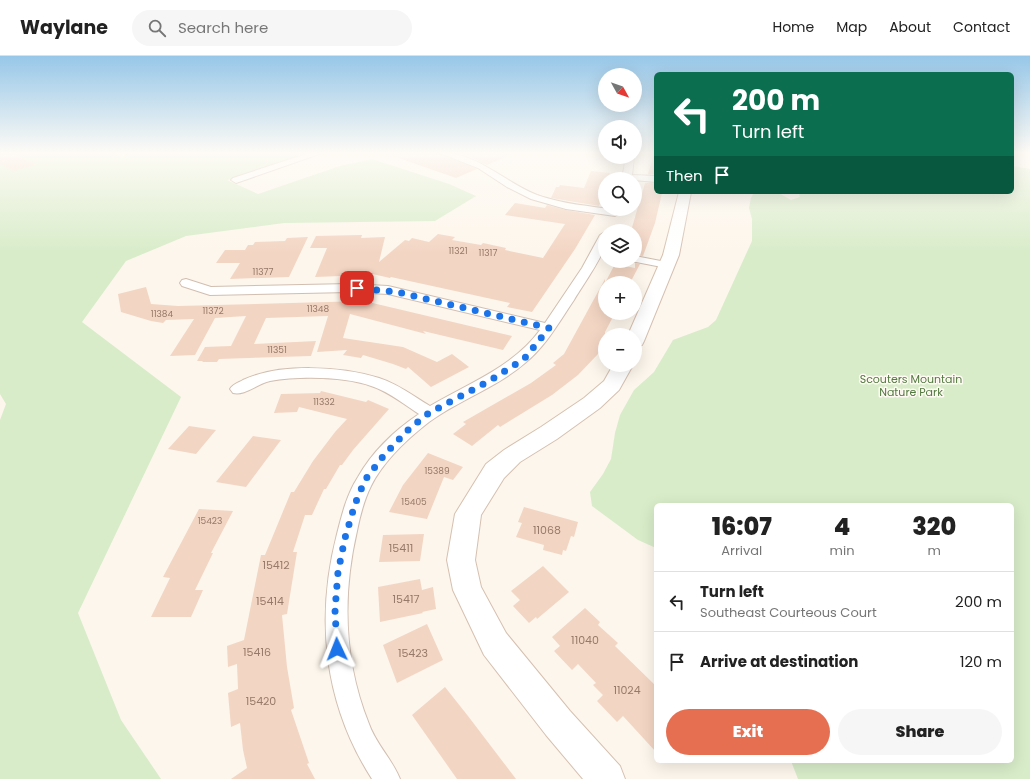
<!DOCTYPE html>
<meta charset="utf-8">
<style>
:root{--surface:#fff;--page:#f6f6f6;--text:#222;--muted:#767676;--line:#e0e0e0;--accent:#e76f51}
body{margin:0;font-family:Poppins,sans-serif;background:var(--page);color:var(--text);height:100vh;display:flex;flex-direction:column;font-size:15px;white-space:nowrap}
*{box-sizing:border-box;margin:0}
p{font-size:13px;color:var(--muted)}
.icon{flex:none;width:22px;height:22px;fill:none;stroke:currentColor;stroke-width:2;stroke-linecap:round;stroke-linejoin:round}
.map{position:relative;flex:1;overflow:hidden}
.drawer{position:absolute;left:654px;top:447px;width:360px;height:260px;display:flex;flex-direction:column;background:var(--surface);border-radius:6px;box-shadow:0 4px 16px #0002}
.drawer>*{flex:none}
.hud{position:absolute;left:654px;top:16px;width:360px;height:122px;border-radius:6px;box-shadow:0 4px 16px #0002;background:#0b6e4f;color:#fff;overflow:hidden}
.needle{width:26px;rotate:130deg}
.buttons{position:absolute;left:598px;top:12px;display:grid;gap:8px}
.buttons a{display:grid;place-items:center;width:44px;height:44px;border-radius:50%;background:var(--surface);box-shadow:0 4px 16px #0002;font-size:20px}
.pin{position:absolute;display:grid;place-items:center;width:34px;height:34px;color:#fff;margin:-17px;border-radius:8px;box-shadow:0 2px 6px #0006}
.me{position:absolute;width:44px;margin:-22px;rotate:358deg;stroke-linejoin:round;filter:drop-shadow(0 0 3px #0008)}
.turn{display:flex;align-items:center;gap:14px;height:84px;padding:0 12px;font-size:18px}
.turn .icon{width:52px;height:52px;stroke-width:2.5}
.turn b{display:block;font-size:28px;line-height:34px}
.then{display:flex;align-items:center;height:38px;padding:0 12px;background:#0003;gap:8px;font-size:15px}
.eta{display:flex;justify-content:space-evenly;align-items:center;height:68px;text-align:center}
.eta b{font-size:24px;font-weight:800;line-height:28px}
.button{display:flex;gap:8px;margin-top:auto;padding:8px 12px}
.button a{flex:1;height:46px;border-radius:24px;background:var(--accent);color:#fff;font-size:16px;font-weight:800;line-height:46px;text-align:center}
.button a+a{background:var(--page);color:var(--text)}
ul{padding:0;list-style:none}
li{display:flex;align-items:center;gap:12px;height:60px;padding:0 12px;border-top:1px solid var(--line)}
li div{flex:1}
li b{display:block;font-size:15px}
li em{font-style:normal}
header{display:flex;align-items:center;gap:24px;box-sizing:border-box;height:56px;padding:0 20px;background:var(--surface);border-bottom:1px solid var(--line)}
header strong{font-size:19px}
nav{display:flex;gap:22px;margin-inline-start:auto;font-size:14px}
.search{width:280px;height:36px;background:var(--page);display:flex;align-items:center;gap:10px;box-sizing:border-box;padding:0 14px;border-radius:22px;color:var(--muted);font-size:15px}
.map>svg:first-child{display:block}
</style>
<header>
<strong>Waylane</strong>
<div class="search"><svg class="icon" aria-label="search" viewBox="0 0 24 24"><circle cx="10" cy="10" r="6"/><path d="M15 15l6 6"/></svg>Search here</div>
<nav><a>Home</a><a>Map</a><a>About</a><a>Contact</a></nav>
</header>
<div class="map">
<svg width="1030" height="723" viewBox="0 0 1030 723">
<rect width="100%" height="100%" fill="#fdf6ec"/>
<path fill="#d8ecc9" d="M0,96h108l16,6 2,-6h186l-85,28 31,14 82,-28 32,-7 77,25 27,12 -41,25 -151,2 -98,13 -60,25 -44,61 99,75 -103,216 43,107 40,59h-161v-359l6,-16 -6,-10z
M1012,110l18,3v610h-232l-7,-18h221v-256h-356v43l-18,-8 -46,-34 -2,-14 13,-18 8,-15 4,-26 5,-18 14,-25 20,-18 19,-32 35,-13 8,-7 36,-79v-22l-3,-11 2,-10 3,-6h23l14,8 9,-3 -1,-5h213z"/>
<path fill="#f3d5c3" d="M0,96h10l26,13 -22,6 -14,-7z
M387,96h49l41,17 -21,9 -69,-24z
M453,96h65l-31,13 -21,-10z
M653,101h3v17h-8z
M591,115l19,2 -3,6h-2v10l-6,17 -48,-8 5,-11h3l1,-2 24,3z
M645,127h11v9l6,1 -7,30 -12,33 -8,-1v-24h-4z
M515,147l30,5 2,-3 19,5 29,5 -20,34 -43,63 -25,-5 3,-4 -119,-26 -1,1 -22,-5 -1,2 -52,2 12,-29h-17l6,-12 46,-1 -1,3 24,-1 -6,25 26,-22 4,1 3,-3 17,4 9,-8 17,3 -3,3 29,5 2,-2 23,5 -1,2 38,8 22,-34 -60,-9z
M308,181l-19,40 -59,2 10,-16h-24l9,-13h20l3,-5h5l2,-3 30,-1 2,-3z
M635,207l5,1 -10,19h-25l10,-19 20,4z
M605,223v34h10l-10,19v9l-7,13 -20,21 -26,20 -52,32 -2,-2 -26,21 -19,-12 13,-10 -3,-2 68,-39 25,-18 -3,-2 11,-9z
M146,231l5,17 27,2 186,-5 148,35 -9,14 -80,-19 3,3 -76,-20 -7,24 60,9 34,15 15,-8 17,13 -38,20 -23,-20 -2,2 -13,-5 -30,-9 -2,3 -18,-3 4,-5 -30,2 11,-36 -62,2 -12,26 62,-3 -5,15 -92,3 -2,3h-15l1,-1h-6l8,-14 26,-1 15,-30 -31,2 -20,37 -25,1 24,-37 -28,1 -3,3 -12,-2 -30,-9 -3,-18z
M321,335l45,11 2,-2 21,9 -36,41 -11,15h-2l-14,24h-2l-12,26h-7l-12,37h4l-10,62 -5,1 5,52 7,41 -3,2 18,53 -2,1 8,15h-84l16,-11 -4,-18 -3,-27 -9,4 -3,-34 10,-4 -1,-25 -9,3 -1,-21 17,-6 17,-85h4l26,-63h3l19,-31 22,-29 12,-13 -48,-12 -2,5 -23,1 7,-19 39,-1z
M189,370l27,4 -20,24 -28,-5z
M253,380l28,4 -35,47 -30,-5z
M428,397l35,14 -10,13 -9,-3 -17,42 -38,-7 14,-27z
M524,451l54,15 -4,15 -3,-1 -5,15 -3,-1 -1,5 -19,-5 1,-5 -28,-8 6,-14 -4,-1z
M199,453l34,2 -22,42h2l-18,37h8l-12,27h-40l19,-39 -7,-1z
M424,478l-4,27 -41,1 4,-27z
M543,510l26,26 -32,27 -1,-2 -7,6 -16,-17 7,-6 -9,-9z
M420,523l2,11 11,-3 3,22 -14,3 1,1 -43,9 -2,-35z
M585,552l15,14 -2,3 20,18 -3,3 41,40v66l-33,-36 -6,6 -20,-21 6,-6 -10,-10 3,-2 -18,-19 -6,6 -18,-19 6,-5 -8,-9z
M427,568l16,36 -46,23 -14,-38z
M445,631l23,29 48,63h-59l-45,-64z"/>
<g fill="none" stroke-linecap="round" stroke-linejoin="round">
<defs>
<path id="street" d="M312,96h13l-86,30 -3,1 -5,-3 2,-2z
M437,96c41,0 65,29 100,43 25,9 53,11 78,15l5,3 -5,3 -49,-7 -35,-10 -24,-12 -29,-19z
M626,101h8l-2,18 24,1v6l-34,-3z
M605,176c0,4 1,9 0,13 -2,12 -24,43 -31,55 -15,22 -28,46 -49,63 -29,25 -66,37 -96,59 -22,17 -46,40 -58,64 -7,14 -11,30 -14,45 -15,65 -13,131 12,193 7,20 23,35 31,55h-28c-48,-75 -57,-160 -35,-245 5,-20 10,-40 21,-57 14,-25 37,-47 61,-63 -15,-10 -29,-21 -45,-27 -28,-11 -75,-11 -104,-6 -13,3 -25,15 -37,12l-3,-4c3,-5 8,-6 13,-9 36,-17 98,-14 136,-2 19,6 34,18 51,28 39,-23 83,-39 110,-76l-152,-36 -38,-2 -140,3 -28,-9 -2,-3 2,-3 4,-1 25,8 139,-3 38,2 157,37 37,-55 18,-33z
M635,200l36,7 2,2 -2,2 -4,1 -36,-7h4z"/>
<path id="secondary" d="M679,136h12l-12,63 -35,86 -2,4 -7,2v-12h-7l35,-80z
M613,309h20l-14,25 -19,18 -43,31 -37,23 -16,16 -23,37 -6,45 6,27 25,46 64,78 50,55 5,13h-42l-37,-44 -62,-80 -31,-65 -6,-30 8,-46 31,-50 18,-14 37,-23 43,-29 20,-17z"/>
</defs>
<use href="#street" stroke="#d1beb0" stroke-width="2"/>
<use href="#secondary" stroke="#d6c0b0" stroke-width="2"/>
<use href="#street" fill="#fff" fill-rule="evenodd"/>
<use href="#secondary" fill="#fff" fill-rule="evenodd"/>
</g>
<linearGradient id="sky" x2="0" y2="1"><stop stop-color="#97c7e8"/><stop offset="0.49" stop-color="#fefbf6"/><stop offset="1" stop-color="#fefbf6" stop-opacity="0"/></linearGradient>
<rect width="1030" height="197" fill="url(#sky)"/>
<g fill="none" stroke-linecap="round" stroke-linejoin="round">
<path stroke="#1a73e8" stroke-width="7" stroke-dasharray="0 12.6" d="M337,593l-2,-39 3,-38 7,-34 10,-34 10,-24 20,-26 25,-26 19,-15 60,-32 35,-22 25,-31 -152,-36 -40,-4"/>
</g>
<g text-anchor="middle" dominant-baseline="central" stroke-width="3" stroke-linejoin="round" paint-order="stroke">
<g font-size="9" fill="#987a6a">
<text x="458" y="195">11321</text>
<text x="488" y="197">11317</text>
<text x="263" y="216">11377</text>
<text x="318" y="253">11348</text>
<text x="213" y="255">11372</text>
<text x="162" y="258">11384</text>
<text x="277" y="294">11351</text>
<text x="324" y="346">11332</text>
<text x="437" y="415">15389</text>
<text x="414" y="446">15405</text>
<text x="210" y="465">15423</text>
</g>
<g font-size="11" fill="#537a41" stroke="#fffaf3">
<text x="911" y="323">Scouters Mountain<tspan x="911" dy="13">Nature Park</tspan></text>
</g>
<g font-size="11" fill="#987a6a">
<text x="547" y="474">11068</text>
<text x="401" y="492">15411</text>
<text x="276" y="509">15412</text>
<text x="406" y="543">15417</text>
<text x="270" y="545">15414</text>
<text x="585" y="584">11040</text>
<text x="257" y="596">15416</text>
<text x="413" y="597">15423</text>
<text x="627" y="634">11024</text>
<text x="261" y="645">15420</text>
</g>
</g>
</svg>
<div class="buttons">
<a><svg class="needle" viewBox="-14 -14 28 28"><path d="M0-13l5 13h-10z" fill="#e53935"/><path d="M0 13l5-13h-10z" fill="#767676"/></svg></a>
<a><svg class="icon" aria-label="sound" viewBox="0 0 24 24"><path d="M4 9h4l5-4v14l-5-4H4zM17 9q2 3 0 6"/></svg></a>
<a><svg class="icon" aria-label="search" viewBox="0 0 24 24"><circle cx="10" cy="10" r="6"/><path d="M15 15l6 6"/></svg></a>
<a><svg class="icon" aria-label="layers" viewBox="0 0 24 24"><path d="M12 4l9 5-9 5-9-5zM3 14l9 5 9-5"/></svg></a>
<a>+</a>
<a>−</a>
</div>
<div class="pin" style="left:357px;top:232px;background:#d93025"><svg class="icon" aria-label="arrive" viewBox="0 0 24 24"><path d="M6 21V4h12l-3 4 3 4H6"/></svg></div>
<svg class="me" style="left:337px;top:593px" viewBox="-20 -20 40 40"><path d="M0-17L14 15 0 8-14 15z" fill="#1a73e8" stroke="#fff" stroke-width="4"/></svg>
<div class="hud">
<div class="turn"><svg class="icon" aria-label="left" viewBox="0 0 24 24"><path d="M17 20v-9H6M10 6l-5 5 5 5"/></svg><div><b>200 m</b>Turn left</div></div>
<div class="then">Then<svg class="icon" aria-label="arrive" viewBox="0 0 24 24"><path d="M6 21V4h12l-3 4 3 4H6"/></svg></div>
</div>
<section class="drawer">
<div class="eta">
<div><b>16:07</b><p>Arrival</p></div>
<div><b>4</b><p>min</p></div>
<div><b>320</b><p>m</p></div>
</div>
<ul>
<li><svg class="icon" aria-label="left" viewBox="0 0 24 24"><path d="M17 20v-9H6M10 6l-5 5 5 5"/></svg><div><b>Turn left</b><p>Southeast Courteous Court</p></div><em>200 m</em></li>
<li><svg class="icon" aria-label="arrive" viewBox="0 0 24 24"><path d="M6 21V4h12l-3 4 3 4H6"/></svg><div><b>Arrive at destination</b></div><em>120 m</em></li>
</ul>
<div class="button"><a>Exit</a><a>Share</a></div>
</section>
</div>
